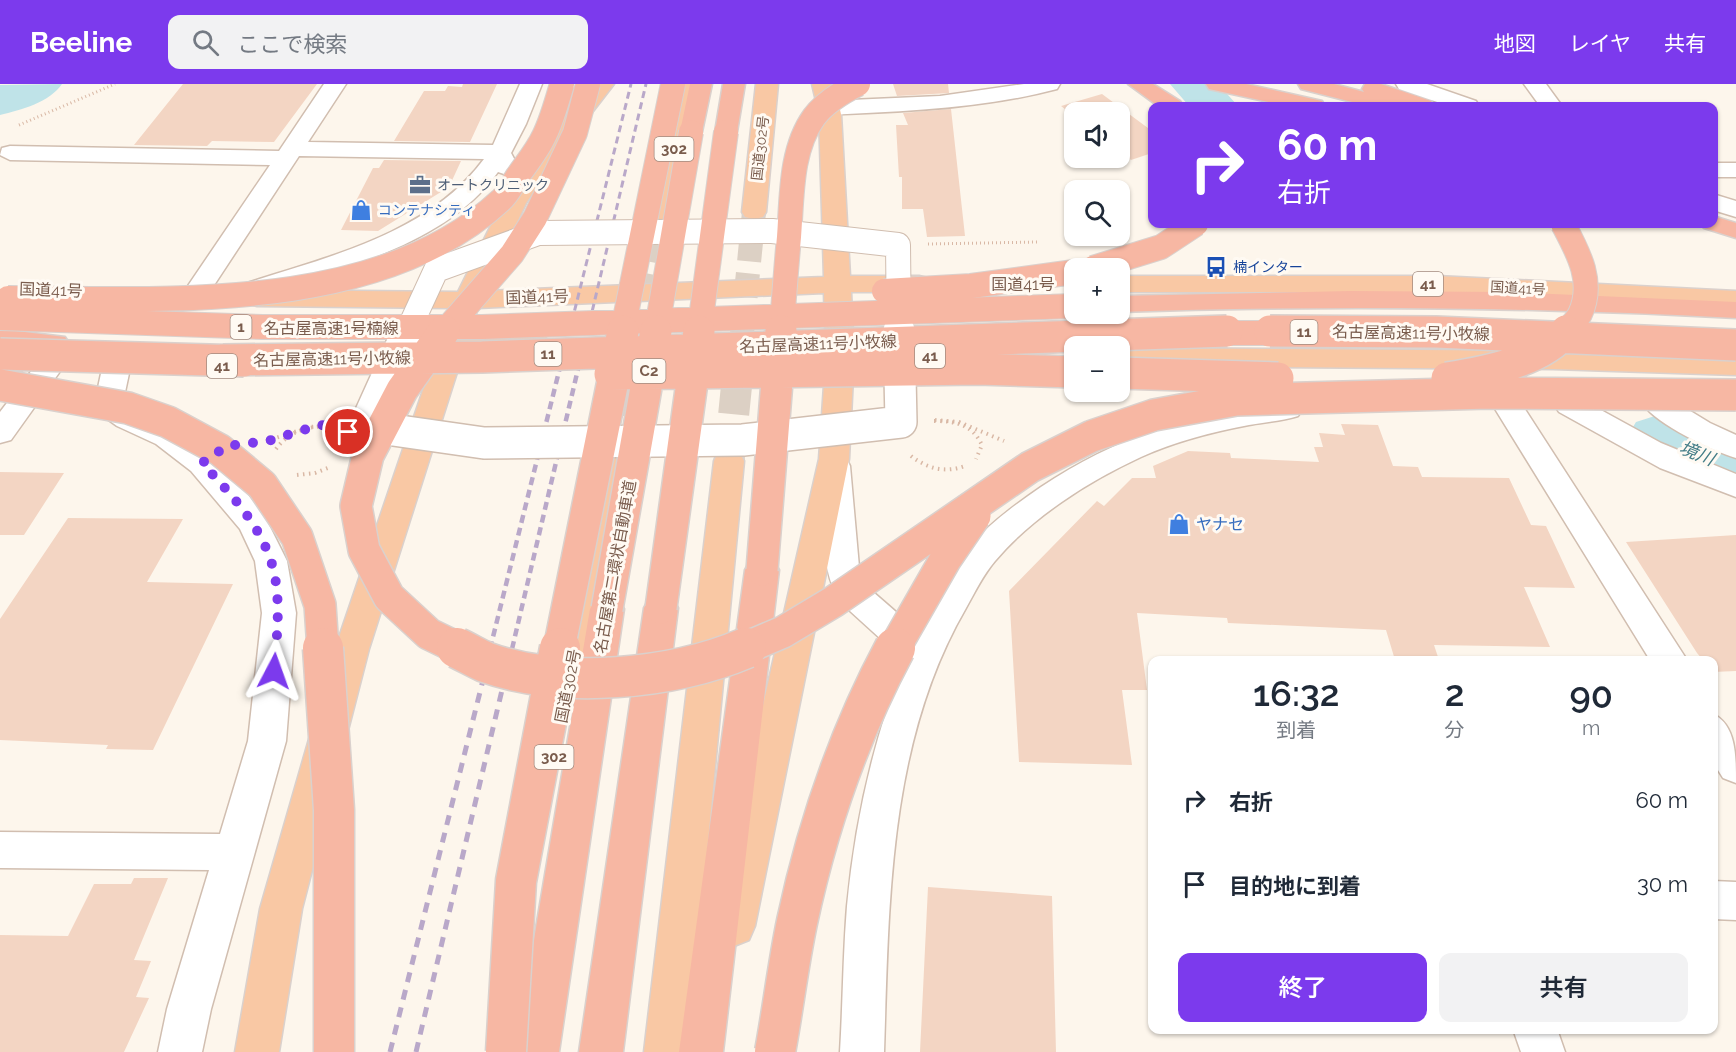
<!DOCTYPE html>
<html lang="ja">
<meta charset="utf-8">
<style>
:root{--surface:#fff;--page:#f2f2f3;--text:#1f2937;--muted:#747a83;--accent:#7c3aed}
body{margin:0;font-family:Raleway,"Noto Sans JP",sans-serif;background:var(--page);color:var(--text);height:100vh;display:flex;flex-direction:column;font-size:22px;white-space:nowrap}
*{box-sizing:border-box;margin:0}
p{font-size:20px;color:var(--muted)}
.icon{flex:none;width:33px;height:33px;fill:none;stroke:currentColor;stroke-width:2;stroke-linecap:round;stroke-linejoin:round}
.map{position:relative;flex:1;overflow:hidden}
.panel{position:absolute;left:1148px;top:572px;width:570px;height:378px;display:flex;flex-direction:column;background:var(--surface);border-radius:12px;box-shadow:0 2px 4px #0004}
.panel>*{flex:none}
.banner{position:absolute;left:1148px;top:18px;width:570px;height:126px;border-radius:12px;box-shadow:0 2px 4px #0004;background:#7c3aed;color:#fff;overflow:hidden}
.controls{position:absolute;left:1064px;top:18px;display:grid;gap:12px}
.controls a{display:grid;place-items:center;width:66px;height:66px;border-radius:12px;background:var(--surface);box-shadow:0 2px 4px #0004;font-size:30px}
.pin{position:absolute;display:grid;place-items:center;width:51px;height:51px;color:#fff;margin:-26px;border:3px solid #fff;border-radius:50%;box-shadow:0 2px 6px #0007}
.me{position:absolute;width:66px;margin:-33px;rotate:4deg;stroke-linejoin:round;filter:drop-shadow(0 0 4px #0008)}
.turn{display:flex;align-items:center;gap:21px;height:126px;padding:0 30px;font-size:27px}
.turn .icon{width:78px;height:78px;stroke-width:2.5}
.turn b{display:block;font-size:42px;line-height:51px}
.eta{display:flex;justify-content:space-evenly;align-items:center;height:102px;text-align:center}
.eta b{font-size:36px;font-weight:600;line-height:42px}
.action{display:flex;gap:12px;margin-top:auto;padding:12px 30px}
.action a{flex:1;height:69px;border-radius:12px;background:var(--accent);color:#fff;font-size:24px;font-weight:600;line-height:69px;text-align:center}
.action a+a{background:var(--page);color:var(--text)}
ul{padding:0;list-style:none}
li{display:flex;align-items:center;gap:18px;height:84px;padding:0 30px}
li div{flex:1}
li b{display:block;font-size:22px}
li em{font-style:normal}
header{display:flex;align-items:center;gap:36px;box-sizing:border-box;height:84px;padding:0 30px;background:var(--accent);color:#fff}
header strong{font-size:28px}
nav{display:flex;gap:33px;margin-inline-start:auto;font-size:21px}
.search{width:420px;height:54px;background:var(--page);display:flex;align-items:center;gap:15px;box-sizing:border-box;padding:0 21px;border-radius:12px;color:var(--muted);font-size:22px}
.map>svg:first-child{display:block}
</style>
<header>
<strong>Beeline</strong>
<div class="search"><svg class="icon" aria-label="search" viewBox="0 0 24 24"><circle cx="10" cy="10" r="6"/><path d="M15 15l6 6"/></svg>ここで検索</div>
<nav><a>地図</a><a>レイヤ</a><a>共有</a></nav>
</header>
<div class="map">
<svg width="1736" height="968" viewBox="0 0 1736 968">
<rect width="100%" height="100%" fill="#fdf6ec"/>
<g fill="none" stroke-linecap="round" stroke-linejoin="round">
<path fill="#bfe3e8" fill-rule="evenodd" d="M62,0c-12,18 -41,26 -62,31v-30z
M1170,0h48l20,22h-49z
M1658,331l78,29v48l-23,-7 -77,-33 -9,-15 9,-15z"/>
</g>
<path fill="#f3d5c3" d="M183,0h134l-43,58 -62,-1 -5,5 -73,-1z
M463,0h34l-27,58 -76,-1 30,-50h21l3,-5 14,1z
M893,0h55l1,9 -52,3z
M1102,10l50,37v22l-21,7 -12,-10v-38h-45v4l-13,-10z
M951,25l14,127 -38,1 -4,-28h-21v-32h-3l-3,-52h12l-5,-12z
M384,76l77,1 -12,26 -71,44 -37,-1 32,-62h6z
M1341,340l37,1 15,41 25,1 4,10 87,1 22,47 15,1 29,62 -51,-1 26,60 -116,-2 5,15h-44l-9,-30 -158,-7 -1,-5 -90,-5 10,77h-25l10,75 -113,-3 -10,-171 88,-90 7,5 28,-28h24l-3,-12 35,-15 42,2 1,5 88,4 -5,-15h9l-4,-14 26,2z
M0,388l64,1 -40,62h-24z
M68,434l115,1 -36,63 86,2 -80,166 -47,-1 2,-4 -108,-5v-121z
M1736,451v136l-23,1v-12h-10l-6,-7 -71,-111z
M134,794h34l-34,82 17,1 -15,36 13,1 -25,54h-124v-117l68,1 26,-52h37z
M928,803l124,9 4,156h-136z"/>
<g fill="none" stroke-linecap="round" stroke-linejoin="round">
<path stroke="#dcd0c4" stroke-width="24" stroke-dasharray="24 12" stroke-linecap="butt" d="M639,249l22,-118
M742,249l12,-121"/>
<path stroke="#dcd0c4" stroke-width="31" stroke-dasharray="31 16" stroke-linecap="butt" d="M729,377l13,-130
M614,378l25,-131"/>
<defs>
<path id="minor" d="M324,0h22l-38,58 185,3 27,-61h22l-16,40 -15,29 8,15 -4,5 -8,2 -9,-3c-43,60 -119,85 -186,107 -21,7 -41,15 -62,20l-9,-2 -4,-6 4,-6c85,-28 187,-50 243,-126l-185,-3 -96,146 -9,2 -9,-2 -4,-6 89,-131 -260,-5 -10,-5 2,-7 8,-2 269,5z
M1024,0h36l-3,5c-76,20 -152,22 -229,26l-8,-2 -3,-5 3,-5 8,-2 112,-5z
M1396,0h31l49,17 3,5h-30l-50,-17z
M1524,0h22l16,22h-22z
M1713,79h23v14h-23z
M1713,110l23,7v16l-23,-7z
M52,270l10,3 4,6 -55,77 -11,3v-31l42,-55z
M117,271l10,3 4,6 -7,33 2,7 11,8 41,18 35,25 28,31 23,29 23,46 9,52 -10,128 -75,268 -9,43h-44l9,-43 42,-139 -209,-2v-36l220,2 28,-93 14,-128 -7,-52 -15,-32 -49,-58 -35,-27 -39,-18 -14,-10 -7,-19 7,-33 4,-6z
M1507,310l10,3 170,263h-37l-158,-256 5,-7z
M1569,311l10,3 82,45 75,31v23l-76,-29 -101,-56 -5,-7 5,-7z
M1659,311l10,3 41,25 26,12v23c-23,-7 -80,-34 -92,-53l5,-7z
M1288,315l10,3 5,7 -5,7c-16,5 -32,6 -49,9 -37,7 -73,16 -108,32 -52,24 -109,60 -146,104 -12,14 -20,31 -29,47 -78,134 -77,294 -82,444h-44c3,-49 3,-98 7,-146 8,-84 26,-167 58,-245l-66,-60c-21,-39 -16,-91 -19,-135l4,-8 11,-3 11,3 4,8 9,101 6,18 54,47c14,-29 30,-62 51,-86 20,-23 46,-42 71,-59 80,-53 152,-74 247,-88z
M1713,630c23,11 23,41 23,69l-13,-5 -10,-16z
M1713,797l23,1v38l-23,-1z
M1513,945h44l8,23h-44z"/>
<path id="trunk" d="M592,0h22l-58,75 -30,44 -41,88 339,-14 -5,-163 -7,-30h22l7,30 9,162h69l9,2 4,6 -4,6 -9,2h-68l3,64 -5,103 -94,467 -6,14 -15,6 -15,-6 -6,-14 106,-467 7,-103 -2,-63 -346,15 -5,14c20,20 47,6 71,13l4,6 -4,6c-25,7 -54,7 -78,-3l-97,305 -67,260 -23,143h-44l25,-143 75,-260 116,-341 -194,-2 -9,-2 -4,-6 4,-6 9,-2 201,2 44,-89 37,-53z
M675,0h22l-24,131 -3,5 -9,2 -9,-2 -3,-5z
M756,0h22l-12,128 -3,5 -9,2 -9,-2 -3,-5z
M1119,192h318l299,15v16l-299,-15h-318z
M1119,264l434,3 183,6v18l-183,-6 -434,-3z
M729,366l11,3 4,8 -56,591h-44l70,-591 4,-8z
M614,367l11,3 4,8 -42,221 -5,10 -13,5 -13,-5 -5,-10 48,-221 4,-8z"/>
<path id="motorway" d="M690,0h22l-10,48 -3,5 -8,2 -8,-2 -3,-5z
M723,0h22l-8,48 -3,5 -8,2 -8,-2 -3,-5z
M1128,0h25l27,17 3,5h-25z
M1206,0h40l76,17 3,5h-38l-78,-17z
M1298,0h36l30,8 -2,-3 3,-5h16l50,17 3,5h-66l-67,-17z
M1713,132l23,7v15l-32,-10 -3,-4h12z
M1350,207l155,1 231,10v16c-206,-11 -411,-13 -617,-6v-16z
M0,245l65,8 4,6 -4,6 -10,3 -55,-5z
M762,473l12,4 5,9 -56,482h-44l66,-482 5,-9z
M661,511l12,4 5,9 -55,444h-44l65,-444 5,-9z
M607,512l12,4 5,9 -65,443h-44l75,-443 5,-9z"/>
</defs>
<use href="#minor" stroke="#d1beb0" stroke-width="3"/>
<use href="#trunk" stroke="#dad1cd" stroke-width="3"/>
<use href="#motorway" stroke="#dad1cd" stroke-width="3"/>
<path stroke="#d9b8a5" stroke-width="3" stroke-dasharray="1 3" stroke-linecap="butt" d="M19,41l96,-41
M928,160l110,-2"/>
<path stroke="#d9b8a5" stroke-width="4" stroke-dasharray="1.5 4.5" stroke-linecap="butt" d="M935,336l24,2 45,19
M266,357l44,-14 20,-2"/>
<use href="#minor" fill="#fff" fill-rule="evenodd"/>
<use href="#trunk" fill="#f9c8a4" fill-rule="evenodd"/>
<use href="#motorway" fill="#f7b7a3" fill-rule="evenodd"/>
<path stroke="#b9a8c9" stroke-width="3" stroke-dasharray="7 4.5" stroke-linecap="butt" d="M569,249l62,-249
M587,249l59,-249"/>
<path stroke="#b9a8c9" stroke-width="4.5" stroke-dasharray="8 5" stroke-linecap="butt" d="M490,565l79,-318
M512,565l75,-318"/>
<path stroke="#b9a8c9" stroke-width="5" stroke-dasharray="10 8" stroke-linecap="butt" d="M390,968l101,-404
M416,968l96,-404"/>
<defs>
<path id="pedestrian-bridge-far1" d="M407,249l29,-63 102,-37 234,-2 126,14 1,88"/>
<path id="pedestrian-bridge" d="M408,247l-43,95 119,17 259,-3 158,-18 -2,-91"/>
<path id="motorway-bridge-far2" d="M1563,140c15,28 32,58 17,90 -3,6 -10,13 -15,19
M1093,184l68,-21 35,-23
M884,207l87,-5 103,-14
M8,214c156,1 371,16 493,-98 7,-6 11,-15 16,-23 9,-13 20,-26 27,-41 8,-16 13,-35 18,-52
M0,234l263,9h219l592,-21
M443,249l69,-79 23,-36 40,-85 13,-49
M622,249l51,-249
M656,249l35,-201
M699,249l27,-201
M781,249c3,-32 5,-64 8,-96 3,-39 1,-87 25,-120 11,-15 28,-25 44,-33
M1183,249h272"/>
<path id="motorway-bridge-far1" d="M444,247l-42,59 -34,65 -12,51 8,44 25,47 40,37 31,15
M1270,247l166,1 300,13
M0,270l244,7
M223,276l259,-3 745,-26
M1119,289l159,5
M610,290l368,-5 96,3
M1447,294c37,-6 94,-16 119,-47
M0,301l128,23 40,14 52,28 42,35 35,52 23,68 3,44
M762,486l19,-239
M661,524l38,-277
M607,525l49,-278
M559,565l64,-318
M743,565l40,-17 50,-30 197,-135 62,-31 62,-21 82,-15 253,-7 247,2
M894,565l51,-89 30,-44"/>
<path id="motorway-bridge" d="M323,564l11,162v242
M457,564c9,4 19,10 28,14 77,28 188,17 261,-14
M506,968l10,-171 44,-233
M775,968c8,-43 13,-87 22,-130 20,-94 53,-190 98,-274"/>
</defs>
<use href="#pedestrian-bridge-far1" stroke="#d1beb0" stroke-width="26" stroke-linecap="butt"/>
<use href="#pedestrian-bridge" stroke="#d1beb0" stroke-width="34" stroke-linecap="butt"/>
<use href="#motorway-bridge-far2" stroke="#dad1cd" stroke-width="26" stroke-linecap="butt"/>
<use href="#motorway-bridge-far1" stroke="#dad1cd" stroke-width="34" stroke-linecap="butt"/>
<use href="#motorway-bridge" stroke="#dad1cd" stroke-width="43" stroke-linecap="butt"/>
<path stroke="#d9b8a5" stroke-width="4" stroke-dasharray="1.5 4.5" stroke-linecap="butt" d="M934,337c21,0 38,3 48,24l-6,14
M276,365c14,-19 33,-23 56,-23
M911,372c17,13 34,17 54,10
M297,391l18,-2 13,-5"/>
<use href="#pedestrian-bridge-far1" stroke="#fff" stroke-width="24"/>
<use href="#pedestrian-bridge" stroke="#fff" stroke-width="31"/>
<use href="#motorway-bridge-far2" stroke="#f7b7a3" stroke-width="24"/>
<use href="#motorway-bridge-far1" stroke="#f7b7a3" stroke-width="31"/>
<use href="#motorway-bridge" stroke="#f7b7a3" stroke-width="40"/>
</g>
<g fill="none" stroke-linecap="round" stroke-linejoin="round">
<path stroke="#7c3aed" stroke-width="10" stroke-dasharray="0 18" d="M274,587c3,-35 8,-76 -3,-110 -13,-39 -42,-69 -69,-98l25,-17 41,-5 52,-16 19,1 9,6"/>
</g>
<defs>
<symbol id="office-bare" viewBox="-9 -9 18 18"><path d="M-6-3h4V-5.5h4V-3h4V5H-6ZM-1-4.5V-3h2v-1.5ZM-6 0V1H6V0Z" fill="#5c6f8a" stroke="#fffaf3" stroke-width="2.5" paint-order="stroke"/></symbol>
<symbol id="shop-bare" viewBox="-9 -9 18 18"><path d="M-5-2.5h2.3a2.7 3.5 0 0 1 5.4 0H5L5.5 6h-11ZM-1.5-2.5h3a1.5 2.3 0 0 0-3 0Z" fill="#3f7fe0" stroke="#fffaf3" stroke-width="2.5" paint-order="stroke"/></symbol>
<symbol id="bus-bare" viewBox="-9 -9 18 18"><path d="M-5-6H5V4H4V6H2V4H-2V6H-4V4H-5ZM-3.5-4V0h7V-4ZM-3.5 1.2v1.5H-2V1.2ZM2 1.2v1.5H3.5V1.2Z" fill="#1a4fb4" stroke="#fffaf3" stroke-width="2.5" paint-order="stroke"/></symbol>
</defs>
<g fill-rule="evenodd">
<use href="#office-bare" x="405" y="86" width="30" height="30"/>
<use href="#shop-bare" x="346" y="111" width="30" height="30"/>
<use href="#bus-bare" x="1201" y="168" width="30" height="30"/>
<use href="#shop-bare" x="1164" y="425" width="30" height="30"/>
</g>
<g text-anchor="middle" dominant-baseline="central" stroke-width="6" stroke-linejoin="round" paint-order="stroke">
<g font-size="14" fill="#7a5c4d" stroke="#fffaf3">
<text transform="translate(760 64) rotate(-84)">国道302号</text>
<text transform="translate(1518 204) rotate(3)">国道41号</text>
</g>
<g font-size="14" fill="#4e5e75" stroke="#fffaf3" text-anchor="start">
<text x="437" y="101">オートクリニック</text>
</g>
<g font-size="14" fill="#366cbe" stroke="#fffaf3" text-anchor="start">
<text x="378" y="126">コンテナシティ</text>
</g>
<g font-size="14" fill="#164399" stroke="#fffaf3" text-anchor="start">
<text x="1233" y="183">楠インター</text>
</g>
<g fill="#fffaf3" stroke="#a28b7f" stroke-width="1.5">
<rect x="654.5" y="53" width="39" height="24" rx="4.5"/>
<rect x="1413" y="188" width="30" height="24" rx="4.5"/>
<rect x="230.5" y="231" width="21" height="24" rx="4.5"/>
<rect x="1290.5" y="236" width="27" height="24" rx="4.5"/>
<rect x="534.5" y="258" width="27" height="24" rx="4.5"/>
<rect x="915" y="260" width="30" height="24" rx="4.5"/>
<rect x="207" y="270" width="30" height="24" rx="4.5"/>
<rect x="632.5" y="275" width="33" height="24" rx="4.5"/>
<rect x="534.5" y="661" width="39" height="24" rx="4.5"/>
</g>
<g font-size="15" font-weight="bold" fill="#7a5c4d">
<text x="674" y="65">302</text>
<text x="1428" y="200">41</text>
<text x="241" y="243">1</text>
<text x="1304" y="248">11</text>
<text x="548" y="270">11</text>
<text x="930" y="272">41</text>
<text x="222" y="282">41</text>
<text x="649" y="287">C2</text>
<text x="554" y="673">302</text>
</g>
<g font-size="16" fill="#7a5c4d" stroke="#fffaf3">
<text x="1023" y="200">国道41号</text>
<text transform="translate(51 206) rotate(2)">国道41号</text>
<text transform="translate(537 213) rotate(-2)">国道41号</text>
<text x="331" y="244">名古屋高速1号楠線</text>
<text transform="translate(1411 249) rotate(1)">名古屋高速11号小牧線</text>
<text transform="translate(818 260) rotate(-2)">名古屋高速11号小牧線</text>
<text transform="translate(332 275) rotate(-1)">名古屋高速11号小牧線</text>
<text transform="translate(615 483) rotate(-80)">名古屋第二環状自動車道</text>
<text transform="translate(568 602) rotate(-79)">国道302号</text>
</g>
<g font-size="16" fill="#366cbe" stroke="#fffaf3" text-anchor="start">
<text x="1196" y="440">ヤナセ</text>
</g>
<g font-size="18" font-style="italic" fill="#437c86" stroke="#fffaf3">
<text transform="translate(1697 369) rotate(22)">境川</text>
</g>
</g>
</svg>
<div class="controls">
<a><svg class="icon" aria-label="sound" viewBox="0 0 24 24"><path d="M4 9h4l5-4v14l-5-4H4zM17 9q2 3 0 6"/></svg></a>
<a><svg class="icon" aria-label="search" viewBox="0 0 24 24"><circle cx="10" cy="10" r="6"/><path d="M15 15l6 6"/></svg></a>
<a>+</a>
<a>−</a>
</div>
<div class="pin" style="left:348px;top:348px;background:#d93025"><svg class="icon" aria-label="arrive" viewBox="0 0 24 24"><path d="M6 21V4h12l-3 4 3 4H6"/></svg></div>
<svg class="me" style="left:274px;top:587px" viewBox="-20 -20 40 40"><path d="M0-17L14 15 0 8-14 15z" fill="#7c3aed" stroke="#fff" stroke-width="4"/></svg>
<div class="banner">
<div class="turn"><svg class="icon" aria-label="right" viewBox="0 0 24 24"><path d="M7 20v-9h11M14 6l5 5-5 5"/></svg><div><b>60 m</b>右折</div></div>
</div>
<section class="panel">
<div class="eta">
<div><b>16:32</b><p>到着</p></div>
<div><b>2</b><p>分</p></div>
<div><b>90</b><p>m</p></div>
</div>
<ul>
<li><svg class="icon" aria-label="right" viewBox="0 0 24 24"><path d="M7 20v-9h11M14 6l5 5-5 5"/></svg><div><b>右折</b></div><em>60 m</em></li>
<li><svg class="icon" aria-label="arrive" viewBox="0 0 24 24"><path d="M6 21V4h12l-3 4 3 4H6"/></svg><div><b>目的地に到着</b></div><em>30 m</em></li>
</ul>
<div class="action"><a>終了</a><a>共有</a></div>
</section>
</div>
